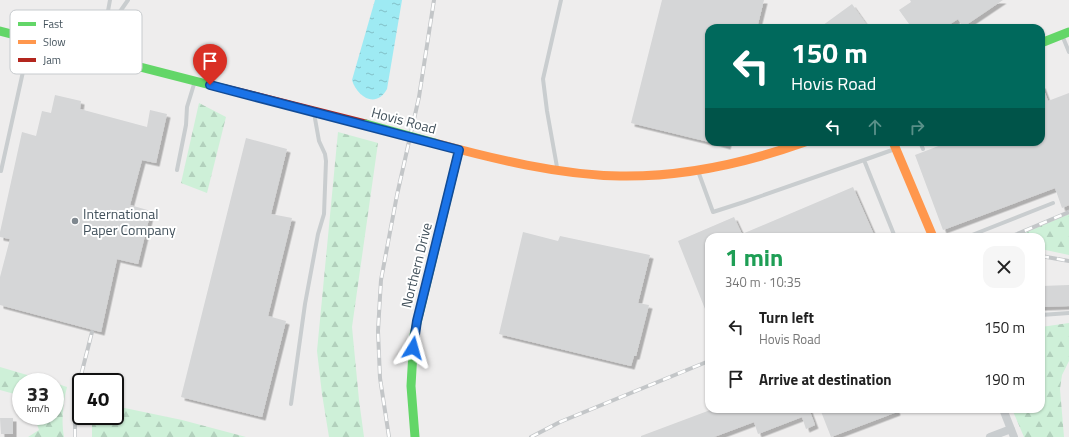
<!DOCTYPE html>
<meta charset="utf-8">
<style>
:root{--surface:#fff;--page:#f6f6f6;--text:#222;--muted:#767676}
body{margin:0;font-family:"Titillium Web",sans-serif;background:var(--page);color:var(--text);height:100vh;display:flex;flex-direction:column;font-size:15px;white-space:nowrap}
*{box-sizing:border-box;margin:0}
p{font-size:13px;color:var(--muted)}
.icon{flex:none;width:22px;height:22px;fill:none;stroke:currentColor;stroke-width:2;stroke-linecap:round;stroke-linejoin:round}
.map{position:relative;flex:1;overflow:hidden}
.drawer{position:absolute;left:705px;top:233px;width:340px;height:180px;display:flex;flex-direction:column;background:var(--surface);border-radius:12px;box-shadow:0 1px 3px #0004}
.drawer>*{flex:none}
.guide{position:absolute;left:705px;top:24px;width:340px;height:122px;border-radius:12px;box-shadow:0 1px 3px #0004;background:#00695c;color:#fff;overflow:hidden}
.speed{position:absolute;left:12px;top:373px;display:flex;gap:8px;font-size:20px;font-weight:700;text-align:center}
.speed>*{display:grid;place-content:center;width:52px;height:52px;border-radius:50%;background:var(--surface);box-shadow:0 1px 3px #0004;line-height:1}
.speed small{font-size:10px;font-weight:400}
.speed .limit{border:2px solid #111;border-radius:6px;background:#fff;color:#111}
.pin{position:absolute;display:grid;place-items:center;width:34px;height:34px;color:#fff;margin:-41px -17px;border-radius:50% 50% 50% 0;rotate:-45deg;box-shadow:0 0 4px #0007}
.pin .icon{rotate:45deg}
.me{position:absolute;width:44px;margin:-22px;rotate:8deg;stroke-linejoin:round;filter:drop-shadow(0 0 3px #0008)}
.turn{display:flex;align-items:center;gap:14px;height:84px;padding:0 20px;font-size:18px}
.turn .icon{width:52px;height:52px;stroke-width:2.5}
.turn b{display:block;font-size:28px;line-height:34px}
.lanes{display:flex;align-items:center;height:38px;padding:0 20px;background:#0003;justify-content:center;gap:20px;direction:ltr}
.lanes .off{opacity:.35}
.round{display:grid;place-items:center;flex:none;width:42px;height:42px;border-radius:12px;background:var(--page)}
.summary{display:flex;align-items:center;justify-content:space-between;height:68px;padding:0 20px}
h1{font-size:24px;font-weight:700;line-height:30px;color:#1e9e55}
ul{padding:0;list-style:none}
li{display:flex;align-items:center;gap:12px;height:52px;padding:0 20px}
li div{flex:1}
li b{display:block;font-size:15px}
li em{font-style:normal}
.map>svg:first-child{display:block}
</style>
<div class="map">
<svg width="1069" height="437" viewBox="0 0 1069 437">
<defs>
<pattern id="forest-firs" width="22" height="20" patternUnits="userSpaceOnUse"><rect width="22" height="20" fill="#cef0d8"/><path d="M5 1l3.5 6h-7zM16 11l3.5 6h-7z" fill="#b2d0bc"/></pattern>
<pattern id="water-ripples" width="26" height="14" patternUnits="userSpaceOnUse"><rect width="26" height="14" fill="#9eeaf3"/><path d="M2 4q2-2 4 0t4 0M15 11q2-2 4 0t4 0" fill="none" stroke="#82c0c8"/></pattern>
<filter id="shadow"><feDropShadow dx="3.5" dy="3.5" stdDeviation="0" flood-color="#0004"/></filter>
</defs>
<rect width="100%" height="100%" fill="#eeeded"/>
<path fill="url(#forest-firs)" d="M199,103l27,14 -19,76 -26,-10z
M338,132l40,11 -26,184 7,73 5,37h-35l-7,-43 -5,-43z
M1069,214v41l-28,-6v-12h-26z
M1069,323v38l-7,14 -2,14 4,48h-40l-12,-28h29v-82z
M0,367l51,15h-30v17l-3,-4 -18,-5z
M55,383l12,4c-4,15 -6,34 -3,50h-36l11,-7 -5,-14h21z
M115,406l67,14 64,17h-154v-21h23z"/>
<path fill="url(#water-ripples)" d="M375,0h27l-15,89c-11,20 -30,8 -35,-9z"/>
<path fill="#d5d6d7" filter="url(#shadow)" d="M662,0h102l-7,28h-48v114l-78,-19z
M910,0h93l-40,27 -5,-8 -14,9h-32l-13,-18 12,-8z
M852,4l17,24h-50z
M1041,85h1l6,16 21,-8v112l-7,3 -7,-20 -112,42 -28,-75 34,-13h92z
M55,95l26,6 -1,8 67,18 3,-17 17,4 -11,49 -14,-3 -12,45 21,6 -13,53 -21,-5 -16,73 -101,-27v-28l10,-38 -10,-2v-5l22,-100 14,4 6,-25 9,2z
M246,138l41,11 -16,65 21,4 -24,98 18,5 -24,96 -81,-20z
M713,142h15l-1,4z
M853,187l22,50h-166v82l-31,-78 56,-24 8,17z
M523,232l35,9 2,-5 90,19 -12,48 11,2 -13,51h-2l-3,10 -132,-32z
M1069,285v21l-28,1v-21z
M713,409h96l6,16 -9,4 -4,-12 -44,17 -4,-12 -40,15h-73v-1z
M820,409h76l1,3 -66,25z
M0,418h13v16h-12z"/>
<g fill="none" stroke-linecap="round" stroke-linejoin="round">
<path stroke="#c9cdcf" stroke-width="4" d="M106,22l13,-9 9,-13
M1062,35l7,17
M100,55l10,-55
M920,142l3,7
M557,167l-10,-56 -4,-32 18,-79
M177,170l9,-45 1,-18 8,-26
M1,171l29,-131
M698,171l15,41 31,-10 120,-42
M895,237l-31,-77 31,-11
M967,237l86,-34
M1041,315l28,-2
M291,404l14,-100 13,-70 6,-20 2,-53 -1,-7 -6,-13 -5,-28"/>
<path stroke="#c9cdcf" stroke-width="8" d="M1003,409l11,28
M990,437l21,-8"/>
<path stroke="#63d668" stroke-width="9" d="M0,31l226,58
M1041,43l28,-11
M415,437l-4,-51 3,-51 45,-185"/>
<path stroke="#ff974d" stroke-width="9" d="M893,142l40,95
M435,143c59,16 124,32 185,33 64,1 126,-13 185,-34"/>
<path stroke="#b3261e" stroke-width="9" d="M226,89l140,35"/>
<defs>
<path id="rail" d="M1010,237l59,-25
M1041,256l28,5
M75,437v-38l17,-67
M389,437l-9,-59 -2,-47 3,-51 16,-85 22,-98 15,-97
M531,437l29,-15 149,-61"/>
</defs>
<use href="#rail" stroke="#c3c6c8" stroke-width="4"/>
<use href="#rail" stroke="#fff" stroke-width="2.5" stroke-dasharray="8" stroke-linecap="butt"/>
<path stroke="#63d668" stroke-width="9" d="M366,124l69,19"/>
</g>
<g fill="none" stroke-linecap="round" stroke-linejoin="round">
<defs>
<path id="route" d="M210,85l249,65 -42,171 -4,27"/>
</defs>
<use href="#route" stroke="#114b97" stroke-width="10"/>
<use href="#route" stroke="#1a73e8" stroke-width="7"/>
</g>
<circle fill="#7f888f" stroke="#fff" stroke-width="1.5" cx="75" cy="221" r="4"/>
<g text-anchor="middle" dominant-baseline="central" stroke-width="4" stroke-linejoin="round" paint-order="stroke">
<g font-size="14" fill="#43525c" stroke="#fff">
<text transform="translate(404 120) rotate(15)">Hovis Road</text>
<text transform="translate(416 265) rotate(-76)">Northern Drive</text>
</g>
<g font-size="14" fill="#43525c" stroke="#fff" text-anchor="start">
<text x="83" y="213">International<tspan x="83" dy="16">Paper Company</tspan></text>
</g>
</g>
<rect x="10" y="10" width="132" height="64" rx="6" fill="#fff" stroke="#c7cbce" stroke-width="1"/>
<rect x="18" y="22" width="18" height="4" fill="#63d668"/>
<rect x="18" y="40" width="18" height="4" fill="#ff974d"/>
<rect x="18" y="58" width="18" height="4" fill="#b3261e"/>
<g font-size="11" fill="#43525c">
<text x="43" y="28">Fast</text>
<text x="43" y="46">Slow</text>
<text x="43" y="64">Jam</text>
</g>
</svg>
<div class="speed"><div>33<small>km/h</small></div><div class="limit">40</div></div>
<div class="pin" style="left:210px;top:85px;background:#d93025"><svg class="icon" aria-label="arrive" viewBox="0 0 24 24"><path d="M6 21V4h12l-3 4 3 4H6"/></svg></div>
<svg class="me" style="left:413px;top:348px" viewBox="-20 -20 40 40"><path d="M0-17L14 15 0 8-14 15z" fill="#1a73e8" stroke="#fff" stroke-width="4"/></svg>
<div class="guide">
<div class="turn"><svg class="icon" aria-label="left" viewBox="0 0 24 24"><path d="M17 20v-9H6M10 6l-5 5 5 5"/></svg><div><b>150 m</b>Hovis Road</div></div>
<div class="lanes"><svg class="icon" aria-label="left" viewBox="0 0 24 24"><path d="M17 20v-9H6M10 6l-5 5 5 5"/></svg><svg class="icon off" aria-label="ahead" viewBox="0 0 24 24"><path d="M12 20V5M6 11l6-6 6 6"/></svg><svg class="icon off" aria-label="right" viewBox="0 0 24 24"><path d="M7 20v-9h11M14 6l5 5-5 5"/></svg></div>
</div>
<section class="drawer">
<div class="summary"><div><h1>1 min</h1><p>340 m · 10:35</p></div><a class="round"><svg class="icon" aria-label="close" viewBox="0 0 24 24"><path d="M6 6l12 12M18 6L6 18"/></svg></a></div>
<ul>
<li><svg class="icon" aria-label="left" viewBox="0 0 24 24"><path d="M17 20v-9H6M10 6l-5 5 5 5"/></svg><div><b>Turn left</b><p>Hovis Road</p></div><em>150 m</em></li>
<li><svg class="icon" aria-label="arrive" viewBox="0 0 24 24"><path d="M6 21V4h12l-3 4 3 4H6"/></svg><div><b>Arrive at destination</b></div><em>190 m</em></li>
</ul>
</section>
</div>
